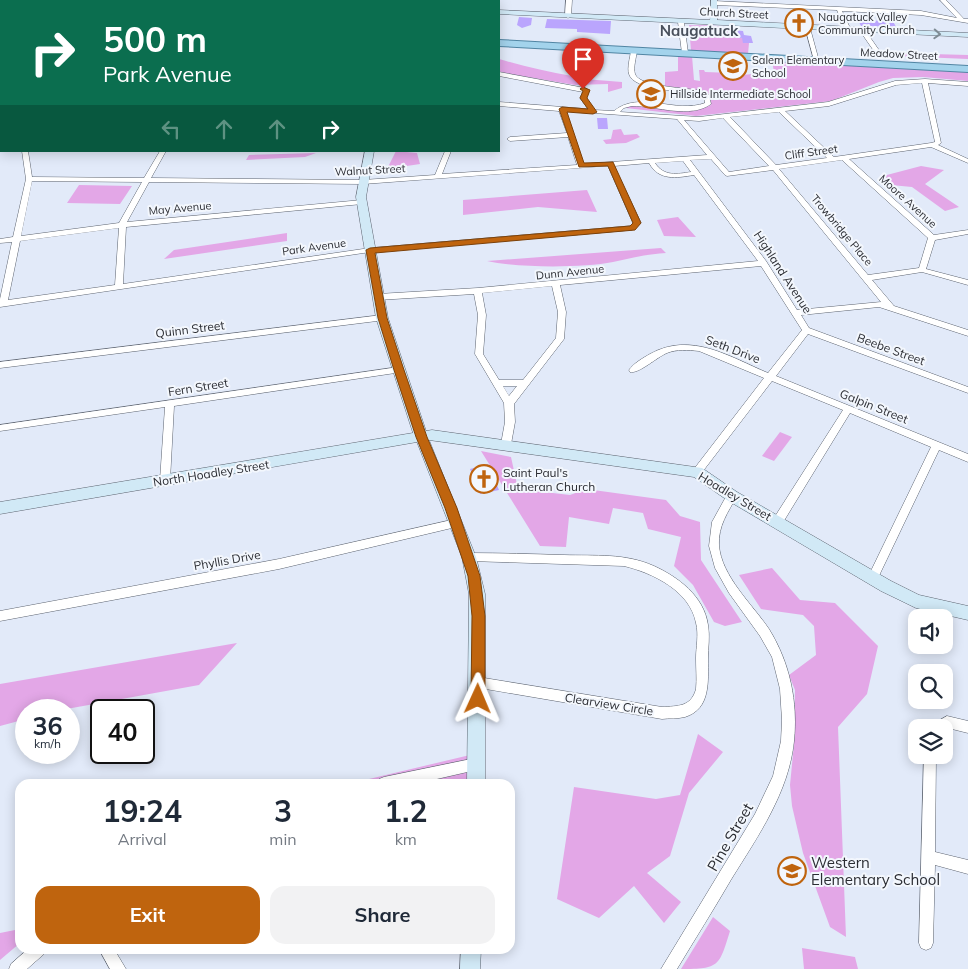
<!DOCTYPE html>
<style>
:root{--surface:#fff;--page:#f2f2f3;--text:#1f2937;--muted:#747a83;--accent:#bf640e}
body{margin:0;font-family:Mulish,sans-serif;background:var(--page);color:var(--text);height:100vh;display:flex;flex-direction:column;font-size:19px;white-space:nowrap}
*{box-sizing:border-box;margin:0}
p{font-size:16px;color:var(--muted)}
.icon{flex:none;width:28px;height:28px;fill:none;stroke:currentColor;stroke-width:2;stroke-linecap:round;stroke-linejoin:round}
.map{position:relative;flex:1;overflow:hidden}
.details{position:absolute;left:15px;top:779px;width:500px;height:175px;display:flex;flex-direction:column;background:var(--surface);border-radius:15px;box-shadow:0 2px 12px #0003}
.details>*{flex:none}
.hud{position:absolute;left:0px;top:0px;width:500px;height:152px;box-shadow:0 2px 12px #0003;background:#0b6e4f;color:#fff;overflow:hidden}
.tools{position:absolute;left:908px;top:609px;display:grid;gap:10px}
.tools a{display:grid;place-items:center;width:45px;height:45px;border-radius:10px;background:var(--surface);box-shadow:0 2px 12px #0003;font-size:25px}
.speed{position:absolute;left:15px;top:699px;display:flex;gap:10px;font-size:25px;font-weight:700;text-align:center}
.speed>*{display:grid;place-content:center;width:65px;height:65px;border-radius:50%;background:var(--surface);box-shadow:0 2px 12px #0003;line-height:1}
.speed small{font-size:12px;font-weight:400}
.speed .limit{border:2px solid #111;border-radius:8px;background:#fff;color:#111}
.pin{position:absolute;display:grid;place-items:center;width:42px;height:42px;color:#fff;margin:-51px -21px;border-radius:50% 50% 50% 0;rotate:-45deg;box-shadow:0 0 5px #0007}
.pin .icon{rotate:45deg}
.me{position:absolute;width:55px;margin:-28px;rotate:1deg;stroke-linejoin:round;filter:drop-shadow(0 0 4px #0008)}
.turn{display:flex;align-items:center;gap:18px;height:105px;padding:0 20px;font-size:22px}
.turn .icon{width:65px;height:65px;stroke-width:2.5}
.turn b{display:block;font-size:35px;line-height:42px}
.lanes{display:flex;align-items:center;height:48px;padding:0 20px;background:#0003;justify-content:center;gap:25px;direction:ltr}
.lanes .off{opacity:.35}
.eta{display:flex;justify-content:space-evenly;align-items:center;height:85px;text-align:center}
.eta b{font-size:30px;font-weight:700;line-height:35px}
.cta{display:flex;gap:10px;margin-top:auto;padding:10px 20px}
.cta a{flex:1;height:58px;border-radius:15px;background:var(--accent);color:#fff;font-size:20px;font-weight:700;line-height:58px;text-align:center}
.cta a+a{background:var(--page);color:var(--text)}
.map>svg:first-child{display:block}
</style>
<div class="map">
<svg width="968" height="969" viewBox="0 0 968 969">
<rect width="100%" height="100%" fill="#e2eaf9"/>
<path fill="#e3a7e7" d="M689,25c13,1 42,-3 45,12l8,1 7,5 -1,11 -57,-3z
M678,53l14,3 2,24 6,1 -1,-11h5l1,2 27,1 9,-2 1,4 32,-3 -2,-11 196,10v10l-45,-4 -30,1 -14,4 -48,19 -135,15 -70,-8 3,-3 61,5 21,-5 -1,-9 -12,-6 -33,-4v-14l13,-1z
M895,53l73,2v4l-71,-3z
M499,59c24,7 48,13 73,17l3,-4 7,1 2,6 38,3v6l-14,4v-8l-33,1 -71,-12 -5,-2z
M621,129l3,6 13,-1 3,3 -14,6 -20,1 -3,-4 8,-1 2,-9z
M396,151l21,2 3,11 -33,5z
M316,153l-11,4 -59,3 3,-5z
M921,166l23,4 -19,14 34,23 -14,4 -33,-24 -21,-2 -8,-9z
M79,185l53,1 -12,18 -53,-1z
M587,190l10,22 -59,-5 -75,8v-15z
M678,217l18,20 -32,-1 -7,-16z
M287,233v8l-123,18 10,-9z
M661,248l5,5c-19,1 -35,5 -53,9 -30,6 -96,6 -126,-1z
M780,432l12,5 -18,24 -12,-5z
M481,451l30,6 7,32 52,6 16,-6 80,11 14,16 20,6 1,38 41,62 -17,4 -11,-4 -21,-37 -19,-19 7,-29 -33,-8 -5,-16 -30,-5 -4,16 -40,-7 -3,30 -26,-1z
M772,568l28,32 35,3 43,43 -11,48 -29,33 8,210 -16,-10 -27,-74 -11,-47 -2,-21 4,-41 1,-54 -6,-15 27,-20 -2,-29 -11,-11 -42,-6 -22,-34z
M237,643l-38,42 -138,25h-35v9l-26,7v-42z
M698,734l25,18 -34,41 -19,63 -23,17 34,29 -17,21 -30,-37 -35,32 -42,-19 17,-112 82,12 24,-4z
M470,755l-1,29h-121z
M713,917l17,14c-11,35 -10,38 -49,38z
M20,929v14l-20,17v-27z
M802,948l53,9 3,12h-54z"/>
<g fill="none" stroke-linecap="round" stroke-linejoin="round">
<path stroke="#4ae3f0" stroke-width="1" d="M102,1l2,-1"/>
</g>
<path fill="#baa5fd" d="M519,17l13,1 -1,7 -9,3 -5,-3z
M547,19l64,2 -1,13 -33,-2v-3l-32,-1z
M858,20l35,1 3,6 -35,-1z
M733,30l10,1 1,4 7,1 2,7h-10l-1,-5 -8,-1z
M597,118h10l1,11h-10z
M488,464l11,26 -19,4 -10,-25z"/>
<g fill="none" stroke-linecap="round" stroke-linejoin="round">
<defs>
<path id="street" d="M566,0h6l-1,16 -3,2 -3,-2z
M940,0h6l18,19h4v4l-47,-8 -79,-4 9,19 -3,2 -3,-2 -8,-20 -123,-5 -3,-2 3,-2 207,10 36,7z
M681,20l3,2 4,31 -3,2 -3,-2 -4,-31z
M805,27l5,1 9,33 -5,-1z
M861,30h4l16,23 -1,1h-4l-16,-23z
M573,45l3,2 -2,19 -3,2 -3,-2 2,-19z
M634,49l3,2c-1,7 -4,17 -2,23 4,13 54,14 67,17l7,4 2,9c-21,15 -54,2 -79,2l-8,2 -4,4 79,5 129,-15 67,-21 30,-2 43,3v4l-40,-3 13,60 -3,2 30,14v4l-37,-16 -82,12 85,76 34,-5v4l-33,6 -9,29 42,11v5l-46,-13 -50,8 22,26 74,24v6l-89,-29 -78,8 8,13 159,59v6l-160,-59 -32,42 192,78v8l-29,-12 -62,130 -4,2 -4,-2 -1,-3 63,-130 -81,-34 -68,111h-8l-1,-3 1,-3 69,-108 -71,-29 -72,94h-6l-2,-3 2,-3 70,-91 -65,-27c-11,-1 -22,-2 -32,2 -10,4 -28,21 -37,19l-1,-2c5,-7 14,-12 21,-16 41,-23 80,3 118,19l34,-43 -41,-64 -201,19 6,27 -2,27 -50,65 1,18 -4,22 -5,4 -5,-4 4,-22 -1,-19 -29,-49 3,-39 -4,-21 -96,6 -4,-3 4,-3 100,-6 280,-27 -64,-86c-18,3 -35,6 -45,-12l-35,3 27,57 -9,7 -262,22 -370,55v-8l12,-57 -12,1v-4l13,-2 13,-58 -4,-28h6l4,26 112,1 16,-27h6l-15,27 212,2 72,-5 10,-24h6l-9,23 135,-9 -9,-28 -58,4 -3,-2 3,-2 57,-4 -8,-22 -60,-5v-4l89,7 -8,-11 3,-6 -84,-16v-4l86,16 4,3 -3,7 8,12 20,1c25,-21 62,3 91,-8l-1,-6 -6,-3c-16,-4 -64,-3 -69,-20 -2,-6 1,-16 2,-23zM922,83l13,59 -4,1 -97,14 -49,-46 44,-5 67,-21zM566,111l111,8 30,36 -123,9zM779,112l48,46 -51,7 -46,-48zM723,118l46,48 -40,6 -45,-52 15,1zM711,159l14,16 2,1 46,-6 108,132 -84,8 -31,-49 -76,-101zM842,160l86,78 -9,30 -51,7 -89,-106zM683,161l8,11c-14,2 -27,5 -36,-9zM608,166l25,57 -3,3 -260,22 -247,36 3,-57 236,-23 4,-2 -4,-2 -235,22 22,-40 214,2zM32,181l110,1 -23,41 -98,13zM119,228l-4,57 -107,15 12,-59zM552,286l6,26 -2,26 -33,42h-24l-16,-26 3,-39 -4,-22zM503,386h14l-8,10z
M0,113h1v4h-1z
M382,315l3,1v4l-385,48v-6z
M399,367l4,3 -1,2 -228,34 -4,74 -1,3h-8l-1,-3 5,-73 -165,24v-6z
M732,492l4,1 1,3c-9,16 -19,30 -18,49 2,31 34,60 50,84 21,34 29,73 25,112 -5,51 -36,95 -62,137 -18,31 -37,61 -55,91h-16l94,-155 18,-38 8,-35 1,-21 -2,-31 -8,-32 -12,-21 -31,-43 -14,-25 -6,-22 3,-24 16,-29z
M456,519l4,1 1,3 -1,3 -4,1 -177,42 -279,52v-10l279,-52z
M469,553c32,0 63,1 95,2 31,1 61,-2 90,11 24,11 50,30 54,59 2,11 0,23 0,34 0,22 3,50 -23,58 -8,2 -16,1 -23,2l-188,-32 -2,-4 2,-4 4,-2 184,30c16,-1 29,0 34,-18 1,-10 0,-20 0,-31 0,-11 3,-23 0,-35 -6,-32 -43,-50 -72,-57l-155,-5 -4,-1 -1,-3 1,-3z
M947,716l21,5v12l-20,-5 -4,3v-3h-13l2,-4z
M924,755h12l-1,97 33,8v14l-33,-9 -2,78 -2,5 -5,2 -5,-2 -2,-5z
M476,758l5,1 1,5 -1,5 -5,1 -61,14h-37l1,-5 5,-2z
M28,949h18l-2,5 -17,15h-18l2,-5z
M99,949h15l12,20h-16z"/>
<path id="secondary" d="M711,0h6v20l251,13v4l-469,-23v-4l211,10z
M0,30h1v5h-1z
M365,151h9l-8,46 22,121 38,113 6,-1 270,38 35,24 154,89 28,14 49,11v14l-52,-12 -35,-17 -154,-91 -33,-23 -265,-37 47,117 9,37v190h-18l2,-190 -7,-37 -45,-115 -417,72v-12l413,-69 -37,-115 -20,-121z
M461,949h20l-1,20h-20z"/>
<path id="primary" d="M499,40l469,26v6l-469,-26z
M1,49v6l-1,1v-6z"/>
</defs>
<use href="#street" stroke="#5d6470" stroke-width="1"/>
<use href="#secondary" stroke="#5d6470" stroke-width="1"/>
<use href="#primary" stroke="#5185a3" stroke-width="2"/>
<use href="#street" fill="#fff" fill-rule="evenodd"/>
<use href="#secondary" fill="#d1e9f6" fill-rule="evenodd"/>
<use href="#primary" fill="#a3d3ec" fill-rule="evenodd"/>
<path stroke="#767a84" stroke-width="1" stroke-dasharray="1 3" stroke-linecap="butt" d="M76,0l5,1
M291,1l9,-1"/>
</g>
<defs><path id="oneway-chevron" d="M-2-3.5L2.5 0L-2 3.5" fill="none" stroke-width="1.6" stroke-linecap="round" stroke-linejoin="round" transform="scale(1.25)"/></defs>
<use stroke="#7e8b94" href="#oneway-chevron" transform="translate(937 34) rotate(3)"/>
<path fill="#bf640e" stroke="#7c4109" d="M583,87l7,3 -3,8 10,14 -4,2 -26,-2 17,51 29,-1 28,61 -6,7 -260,23 12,65 17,52 23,67 30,71 23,68 5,40v83l-2,5 -5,2 -5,-2 -2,-5 1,-83 -4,-40 -23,-68 -29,-71 -22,-67 -16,-52 -12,-68 4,-2 260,-22 3,-3 -25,-57 -29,1 -20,-58 3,-2 26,2 -8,-11 3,-7 -3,-2z"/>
<defs>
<symbol id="church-ring" viewBox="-11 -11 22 22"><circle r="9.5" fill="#f3f7fd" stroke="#bf640e" stroke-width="1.5"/><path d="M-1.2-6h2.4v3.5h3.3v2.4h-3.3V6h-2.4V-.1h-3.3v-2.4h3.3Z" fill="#bf640e"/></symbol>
<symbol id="school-ring" viewBox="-11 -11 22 22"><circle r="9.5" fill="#f3f7fd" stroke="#bf640e" stroke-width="1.5"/><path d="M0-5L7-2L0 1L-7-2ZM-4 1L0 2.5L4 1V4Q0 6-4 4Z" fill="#bf640e"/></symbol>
</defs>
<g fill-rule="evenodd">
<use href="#church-ring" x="783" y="7" width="32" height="32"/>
<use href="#school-ring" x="717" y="50" width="32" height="32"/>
<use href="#school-ring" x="635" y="78" width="32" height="32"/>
<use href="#church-ring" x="468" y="463" width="32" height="32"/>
<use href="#school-ring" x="776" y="855" width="32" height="32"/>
</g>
<g text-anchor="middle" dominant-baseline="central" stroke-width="4" stroke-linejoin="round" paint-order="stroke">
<g font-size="11" fill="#2b2d33" stroke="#f3f7fd">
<text transform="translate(734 13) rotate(3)">Church Street</text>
<text transform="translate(899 54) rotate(3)">Meadow Street</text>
<text transform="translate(811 152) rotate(-8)">Cliff Street</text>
<text transform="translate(370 170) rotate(-3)">Walnut Street</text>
<text transform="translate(908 201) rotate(42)">Moore Avenue</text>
<text transform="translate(180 208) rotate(-5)">May Avenue</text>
<text transform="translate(842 230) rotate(50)">Trowbridge Place</text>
<text transform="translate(314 247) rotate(-8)">Park Avenue</text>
<text transform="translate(570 272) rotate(-6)">Dunn Avenue</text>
</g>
<g font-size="11" fill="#2b2d33" stroke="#f3f7fd" text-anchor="start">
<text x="818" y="17">Naugatuck Valley<tspan x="818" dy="13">Community Church</tspan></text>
<text x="752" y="60">Salem Elementary<tspan x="752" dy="13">School</tspan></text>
<text x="670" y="94">Hillside Intermediate School</text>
</g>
<g font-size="12" fill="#2b2d33" stroke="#f3f7fd">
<text transform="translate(783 272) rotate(57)">Highland Avenue</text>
<text transform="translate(190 329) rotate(-7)">Quinn Street</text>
<text transform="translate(733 349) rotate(21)">Seth Drive</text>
<text transform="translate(891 349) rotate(20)">Beebe Street</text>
<text transform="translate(198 387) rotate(-9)">Fern Street</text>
<text transform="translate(874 406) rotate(22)">Galpin Street</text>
<text transform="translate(211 473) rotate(-9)">North Hoadley Street</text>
<text transform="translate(735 496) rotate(31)">Hoadley Street</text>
<text transform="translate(227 560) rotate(-10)">Phyllis Drive</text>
<text transform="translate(609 704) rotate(9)">Clearview Circle</text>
</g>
<g font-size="12" fill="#2b2d33" stroke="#f3f7fd" text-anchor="start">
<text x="503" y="472">Saint Paul's<tspan x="503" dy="14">Lutheran Church</tspan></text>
</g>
<g font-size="15" font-weight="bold" fill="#49505c" stroke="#f3f7fd">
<text x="699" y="30">Naugatuck</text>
</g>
<g font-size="15" fill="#2b2d33" stroke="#f3f7fd">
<text transform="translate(730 837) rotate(-60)">Pine Street</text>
</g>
<g font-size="15" fill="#2b2d33" stroke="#f3f7fd" text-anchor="start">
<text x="811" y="862">Western<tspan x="811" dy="17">Elementary School</tspan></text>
</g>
</g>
</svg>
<div class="tools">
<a><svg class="icon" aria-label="sound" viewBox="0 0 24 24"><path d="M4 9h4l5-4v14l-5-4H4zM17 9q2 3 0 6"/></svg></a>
<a><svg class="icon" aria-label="search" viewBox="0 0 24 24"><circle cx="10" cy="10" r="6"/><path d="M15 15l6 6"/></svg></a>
<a><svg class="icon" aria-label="layers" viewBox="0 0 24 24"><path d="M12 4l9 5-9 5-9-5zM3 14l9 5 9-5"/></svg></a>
</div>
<div class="speed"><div>36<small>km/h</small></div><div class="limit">40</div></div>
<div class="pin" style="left:583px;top:89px;background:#d93025"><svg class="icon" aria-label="arrive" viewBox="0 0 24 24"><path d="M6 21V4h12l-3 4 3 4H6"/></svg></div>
<svg class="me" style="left:478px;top:699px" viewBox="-20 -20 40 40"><path d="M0-17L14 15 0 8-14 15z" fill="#bf640e" stroke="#fff" stroke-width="4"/></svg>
<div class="hud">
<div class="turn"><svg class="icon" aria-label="right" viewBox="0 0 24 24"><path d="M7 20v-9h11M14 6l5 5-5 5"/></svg><div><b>500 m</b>Park Avenue</div></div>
<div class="lanes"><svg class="icon off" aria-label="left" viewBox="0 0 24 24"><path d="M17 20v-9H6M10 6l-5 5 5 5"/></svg><svg class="icon off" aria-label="ahead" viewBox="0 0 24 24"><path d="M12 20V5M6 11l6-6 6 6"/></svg><svg class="icon off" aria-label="ahead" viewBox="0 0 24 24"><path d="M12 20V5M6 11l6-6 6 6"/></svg><svg class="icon" aria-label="right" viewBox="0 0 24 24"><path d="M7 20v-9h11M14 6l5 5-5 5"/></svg></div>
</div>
<section class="details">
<div class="eta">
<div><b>19:24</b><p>Arrival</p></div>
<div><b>3</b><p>min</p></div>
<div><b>1.2</b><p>km</p></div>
</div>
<div class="cta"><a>Exit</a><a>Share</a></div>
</section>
</div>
